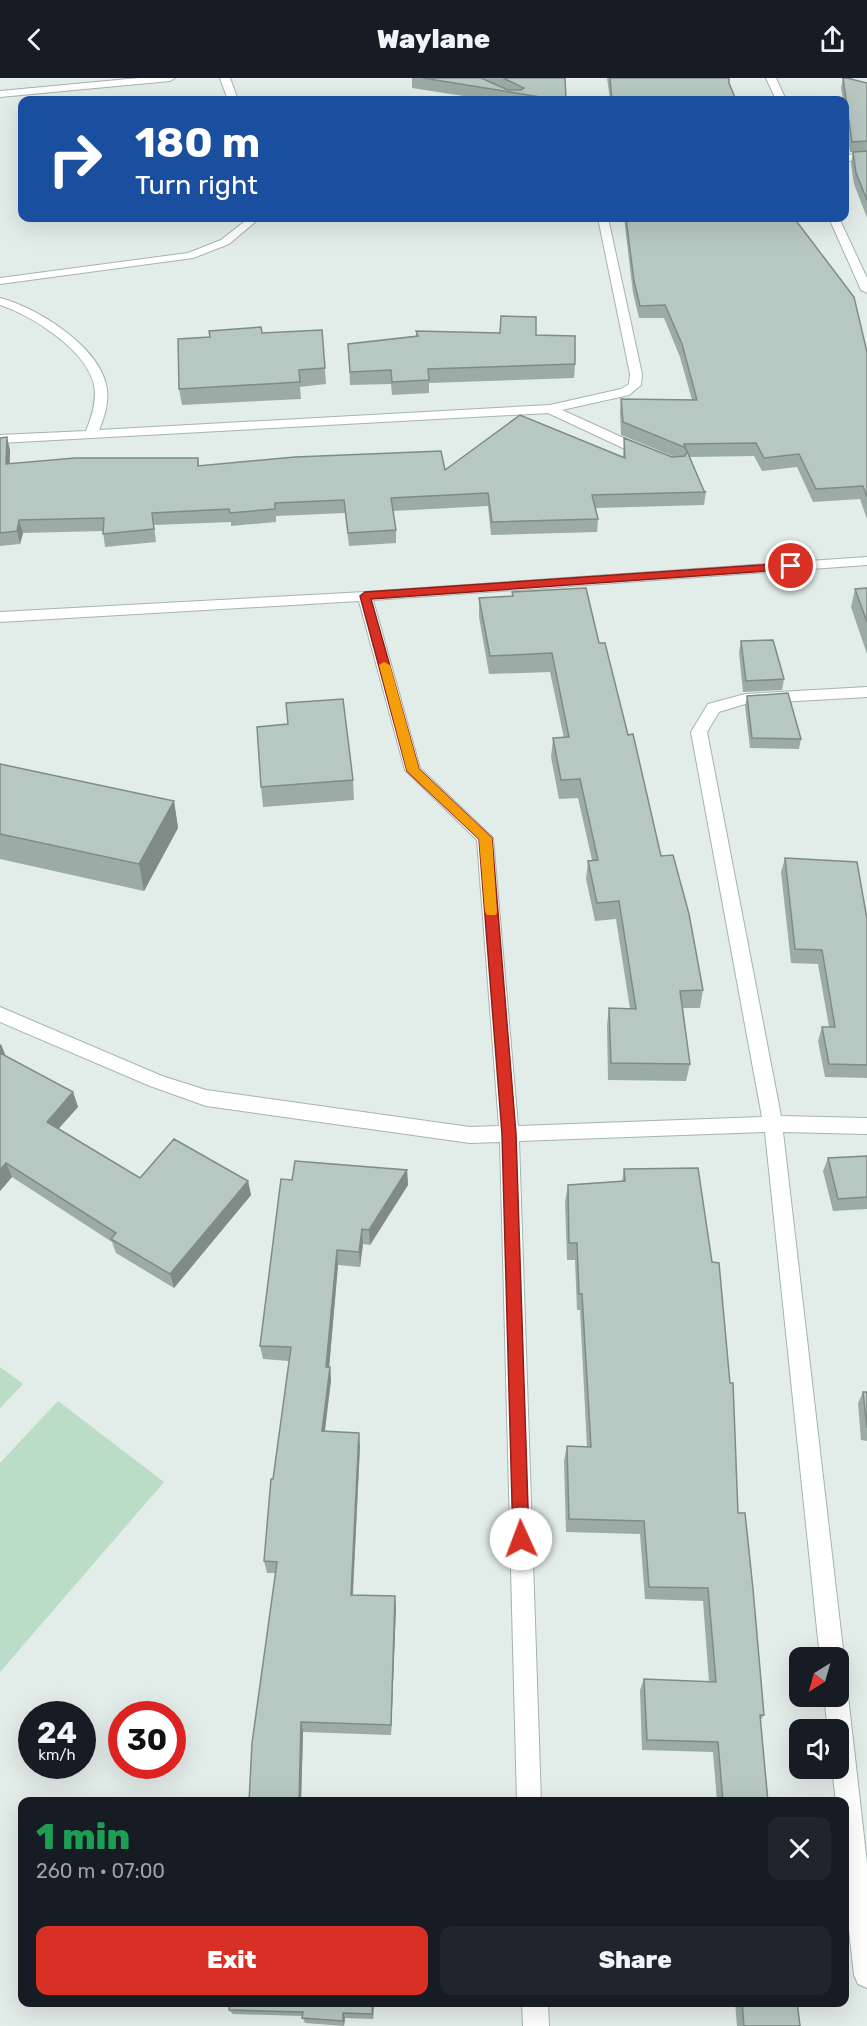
<!DOCTYPE html>
<meta charset="utf-8">
<style>
:root{--surface:#171b24;--page:#20242c;--text:#f1f3f6;--muted:#9ea1a6;--accent:#d93025}
body{margin:0;font-family:Rubik,sans-serif;background:var(--page);color:var(--text);height:100vh;display:flex;flex-direction:column;font-size:22px;white-space:nowrap}
*{box-sizing:border-box;margin:0}
p{font-size:20px;color:var(--muted)}
.icon{flex:none;width:33px;height:33px;fill:none;stroke:currentColor;stroke-width:2;stroke-linecap:round;stroke-linejoin:round}
.map{position:relative;flex:1;overflow:hidden}
.details{position:absolute;left:18px;top:1719px;width:831px;height:210px;display:flex;flex-direction:column;background:var(--surface);border-radius:12px;box-shadow:0 6px 24px #0002}
.details>*{flex:none}
.hud{position:absolute;left:18px;top:18px;width:831px;height:126px;border-radius:12px;box-shadow:0 6px 24px #0002;background:#1a4fa0;color:#fff;overflow:hidden}
.needle{width:39px;rotate:217deg}
.fabs{position:absolute;left:789px;top:1569px;display:grid;gap:12px}
.fabs a{display:grid;place-items:center;width:60px;height:60px;border-radius:12px;background:var(--surface);box-shadow:0 6px 24px #0002;font-size:30px}
.speed{position:absolute;left:18px;top:1623px;display:flex;gap:12px;font-size:30px;font-weight:700;text-align:center}
.speed>*{display:grid;place-content:center;width:78px;height:78px;border-radius:50%;background:var(--surface);box-shadow:0 6px 24px #0002;line-height:1}
.speed small{font-size:15px;font-weight:400}
.speed .limit{border:9px solid #d22;background:#fff;color:#111}
.pin{position:absolute;display:grid;place-items:center;width:51px;height:51px;color:#fff;margin:-26px;border:3px solid #fff;border-radius:50%;box-shadow:0 2px 6px #0007}
.me{position:absolute;width:66px;margin:-33px;rotate:358deg;stroke-linejoin:round;filter:drop-shadow(0 0 4px #0008)}
.turn{display:flex;align-items:center;gap:21px;height:126px;padding:0 18px;font-size:27px}
.turn .icon{width:78px;height:78px;stroke-width:2.5}
.turn b{display:block;font-size:42px;line-height:51px}
.round{display:grid;place-items:center;flex:none;width:63px;height:63px;border-radius:12px;background:var(--page)}
.overview{display:flex;align-items:center;justify-content:space-between;height:102px;padding:0 18px}
h1{font-size:36px;font-weight:800;line-height:45px;color:#1e9e55}
.primary-button{display:flex;gap:12px;margin-top:auto;padding:12px 18px}
.primary-button a{flex:1;height:69px;border-radius:12px;background:var(--accent);color:#fff;font-size:24px;font-weight:800;line-height:69px;text-align:center}
.primary-button a+a{background:var(--page);color:var(--text)}
header{display:flex;justify-content:space-between;align-items:center;height:78px;padding:0 18px;background:var(--surface);font-size:27px;font-weight:800}
.map>svg:first-child{display:block}
</style>
<header><svg class="icon" aria-label="back" viewBox="0 0 24 24"><path d="M15 5l-7 7 7 7"/></svg>Waylane<svg class="icon" aria-label="share" viewBox="0 0 24 24"><path d="M12 15V3M7 8l5-5 5 5M5 13v7h14v-7"/></svg></header>
<div class="map">
<svg width="867" height="1948" viewBox="0 0 867 1948">
<rect width="100%" height="100%" fill="#e2ece8"/>
<path fill="#bbddc7" d="M0,1289l23,17 -23,24z
M58,1323l106,81 -164,190v-209z"/>
<g fill="none" stroke-linecap="round" stroke-linejoin="round">
<defs>
<path id="street" d="M139,0h36l-5,3 -170,16v-6z
M220,0h10l8,22h-10z
M766,0h10l10,22h-10z
M867,76v6l-23,1v-6z
M249,140h11l-31,26 -36,14 -193,26v-6l188,-25 33,-13z
M598,140h10l34,156 -1,11 -12,10 -67,15 88,40 1,3 -1,3h-10l-92,-43 -548,30v-8l86,-4c6,-15 11,-31 8,-46 -7,-35 -63,-70 -94,-80v-7c36,9 97,47 106,86 4,15 -1,32 -7,46l451,-25 71,-16 8,-5 1,-10z
M829,140h10l28,60v15l-6,-3z
M867,479v8l-494,35 47,168 73,70 25,288 244,-9 -71,-385 17,-28 37,-10 122,-7v10l-122,7 -26,8 -12,20 74,384 86,2v16l-84,-2 61,526 -6,9v-9h-18l-55,-526 -246,9 22,661h-24l-17,-660 -30,1 -264,-37 -56,-20 -150,-64v-15l162,69 44,14 264,37 29,-1 -22,-286 -72,-70 -46,-169 -359,21v-10l365,-20z
M838,1607l6,3 4,8 19,167v125l-9,-4 -4,-9 -10,-90v-83h-8l-4,-34h6v-38h-10l-4,-34h14z
M522,1924h26l1,24h-26z"/>
</defs>
<use href="#street" stroke="#a5b4b0" stroke-width="2"/>
<use href="#street" fill="#fff" fill-rule="evenodd"/>
</g>
<path fill="#9daba6" d="M412,0h153l1,22h-77l-77,-12z
M607,0h122v5l7,17h-126z
M843,0l24,5v135l-13,-34 -3,-21 2,-11h-3l-6,-38v-14h-1l-2,-12z
M624,140h170l73,134v167l-7,-20 -47,3 -16,-35 -35,4 -8,-15 -64,1 14,34 2,1 -2,13 -108,3 2,11 -1,13 -106,3 -3,-29 -95,5 3,19v13l-47,3 -4,-33 -69,3v6l-45,4v-4l-77,3 2,17 -51,5 -2,-16 -80,2 -3,11 -20,2v-108l10,12v14l188,-6 1,8 246,4 178,-13 1,-19 48,19h3l-54,-22 -1,-23 1,-13 71,1 -12,-43 -16,-39h-25l-6,-25z
M322,252l4,54 -26,3 1,12 -119,6 -3,-16 31,-52 52,-4z
M416,253l120,4 39,29 -1,14 -145,5v10l-37,2 -1,-11 -41,1 -2,-41 68,-7z
M867,510v66l-16,-47 4,-18z
M512,514l87,51 29,92 33,121 42,134 -3,18h-17l7,56 -4,17 -78,-1 -1,-55 2,-17 21,1 -14,-90 -21,2 -9,-42 2,-18 4,-1 -14,-62 -19,1 -8,-42 2,-19h11l-14,-66 -61,2 -10,-57v-19l33,-2z
M741,563l43,38 -2,11 -39,2 -4,-40z
M747,618l54,43 -2,10 -49,-1 -5,-42z
M288,646l65,56 1,20 -91,7 -2,-20z
M0,686l174,37 4,27 -34,63 -144,-32z
M785,780l82,61v159l-42,-1 -7,-36 4,-14h7l-11,-63 -27,-1 -10,-91z
M5,978l68,36 5,15 -20,22 82,49 108,3 3,14 -77,93 -58,-35 -4,-11 -100,-65 -12,14z
M867,1078v53l-34,2 -10,-40 5,-13z
M624,1091l114,344 26,202 -4,6 8,81h-51l-4,-50 -71,-2 -2,-60 4,-11 65,3 -6,-81 -58,-2 -5,-65 -74,-2 -2,-71 3,-15 20,1 -7,-137h-3l-2,-50h-8l-2,-58 3,-17 54,-4z
M407,1092l1,15 -38,60 -7,-1 -3,23 -22,-2 -9,102h1l1,13 -6,51 35,15 -7,149 43,12 -5,128 -88,-3 -2,70 -25,-229h-9l-3,-12 9,-82 16,-118 -26,-2 -3,-13 32,-166z
M863,1314h4v49l-6,-1 -3,-37z
M374,1924l-1,17 -28,-1 -1,8 -39,-3 -3,-7 -69,-2 -4,-4z
M735,1924h62l3,24h-63z"/>
<path fill="#808b87" d="M7,359l3,13 -1,27 -3,-13z
M19,442l4,13 -3,11 -3,-13z
M174,723l4,27 -34,63 -5,-27z
M1,966l6,15 -7,6v-20z
M73,1014l5,15 -26,29 -5,-14z
M6,1085l6,14 -12,14v-21z
M407,1092l1,15 -38,60 -1,-15z
M248,1103l3,14 -77,93 -4,-14z
M362,1151l1,15 -3,23 -1,-15z
M337,1172l1,15 -10,115 -2,-13z
M330,1289l1,13 -8,64 -1,-13z
M359,1355l1,13 -8,160 -1,-11z
M395,1518l1,11 -5,128v-10z
M301,1644l2,10 -2,70h-2z
M373,1924h1l-1,17 -1,-5z
M343,1935l2,5 -1,8 -1,-5z"/>
<path fill="#b7c7c1" stroke="#808b87" stroke-width="1.5" d="M423,0h58l27,12h13l3,-2 -21,-10h62l1,22h-9h2z
M610,0h119v5l7,17h-124z
M843,0h4l20,5v58l-15,1z
M867,73v49l-11,-27 -3,-21z
M626,140h168l60,79 13,55v145l-4,-11 -47,3 -17,-35 -35,4 -8,-15 -72,1 20,47 2,1 -114,3 6,24 -106,3 -4,-29 -97,5 5,32 -48,3 -4,-33 -69,3v6l-45,4 -1,-4 -77,4 2,16 -51,5 1,-16 -85,2 -2,11 -17,2v-95l7,-1 -1,27 69,-6h123v8l97,-9 146,-6 4,19 75,-55 105,43 -1,-20 48,19 13,-1 2,-5 -3,-4 -61,-25 -2,-23 76,1 -15,-56 -17,-39 -25,1 -6,-25z
M501,238l35,1v18l39,1v28l-147,5 1,11 -37,2 -1,-12 -41,2 -2,-28 70,-8 -2,-5 84,2z
M261,249l1,6 60,-3 3,38 -26,2 1,12 -121,7 -1,-50 32,-2 -1,-6z
M586,510l13,55h6l23,92 5,-1 28,122 12,-1 16,59 14,76 -23,1 10,73 -79,-1 -2,-55 27,1 -17,-108 -22,2 -9,-42 10,-1 -18,-81 -19,1 -8,-42 16,-1 -17,-84 -62,3 -11,-58 34,-2 -1,-4z
M867,510v34l-12,-33z
M773,562l11,39 -38,2 -5,-40z
M788,615l13,46 -49,-1 -5,-42z
M343,621l10,81 -92,7 -4,-60 31,-3 -2,-21z
M0,686l174,37 -35,63 -139,-30z
M785,780l72,4 10,57v146l-38,-1 -7,-37h13l-13,-77 -27,-1z
M0,975l73,39 -26,30 93,56 34,-39 74,42 -78,93 -59,-35 5,-6 -110,-70 -6,7z
M867,1078v41l-29,2 -10,-41z
M295,1083l112,9 -38,60 -7,-1 -3,23 -22,-2 -11,117h4l-8,64 37,2 -8,162 44,1 -4,129 -90,-3 -2,80h-50l3,-59 25,-181 -13,-1 7,-82h2l18,-132 -31,-1 21,-167 11,1z
M698,1090l14,94 7,1 11,120h3l5,130h7l8,76 11,126h-4l8,87h-45l-5,-60 -71,-2 -3,-61 72,3 -8,-94 -59,-1 -5,-66 -75,-2 -2,-73 24,1 -9,-153h-3l-2,-51h-8l-1,-58 57,-4 -1,-12z
M863,1314h4v36z
M230,1924h143l-1,12 -29,-1v8l-41,-3 1,-6 -74,-2z
M742,1924h55l3,24h-56z"/>
<path fill="#d93025" stroke="#8d1f18" stroke-width="1.5" d="M791,485l6,3 -2,3 -424,30 48,170 73,69 24,296 13,405 -2,6 -6,2 -6,-2 -2,-6 -11,-405 -23,-295 -72,-68 -47,-175 5,-4z"/>
<path fill="#f59e0b" d="M384,584l6,3 29,104 73,69 5,74 -1,3h-9l-2,-3 -6,-73 -72,-68 -28,-106z"/>
</svg>
<div class="fabs">
<a><svg class="needle" viewBox="-14 -14 28 28"><path d="M0-13l5 13h-10z" fill="#e53935"/><path d="M0 13l5-13h-10z" fill="#9ea1a6"/></svg></a>
<a><svg class="icon" aria-label="sound" viewBox="0 0 24 24"><path d="M4 9h4l5-4v14l-5-4H4zM17 9q2 3 0 6"/></svg></a>
</div>
<div class="speed"><div>24<small>km/h</small></div><div class="limit">30</div></div>
<div class="pin" style="left:791px;top:488px;background:#d93025"><svg class="icon" aria-label="arrive" viewBox="0 0 24 24"><path d="M6 21V4h12l-3 4 3 4H6"/></svg></div>
<svg class="me" style="left:521px;top:1461px" viewBox="-20 -20 40 40"><circle r="19" fill="#fff"/><path d="M0-13L10 11 0 6-10 11z" fill="#d93025"/></svg>
<div class="hud">
<div class="turn"><svg class="icon" aria-label="right" viewBox="0 0 24 24"><path d="M7 20v-9h11M14 6l5 5-5 5"/></svg><div><b>180 m</b>Turn right</div></div>
</div>
<section class="details">
<div class="overview"><div><h1>1 min</h1><p>260 m · 07:00</p></div><a class="round"><svg class="icon" aria-label="close" viewBox="0 0 24 24"><path d="M6 6l12 12M18 6L6 18"/></svg></a></div>
<div class="primary-button"><a>Exit</a><a>Share</a></div>
</section>
</div>
